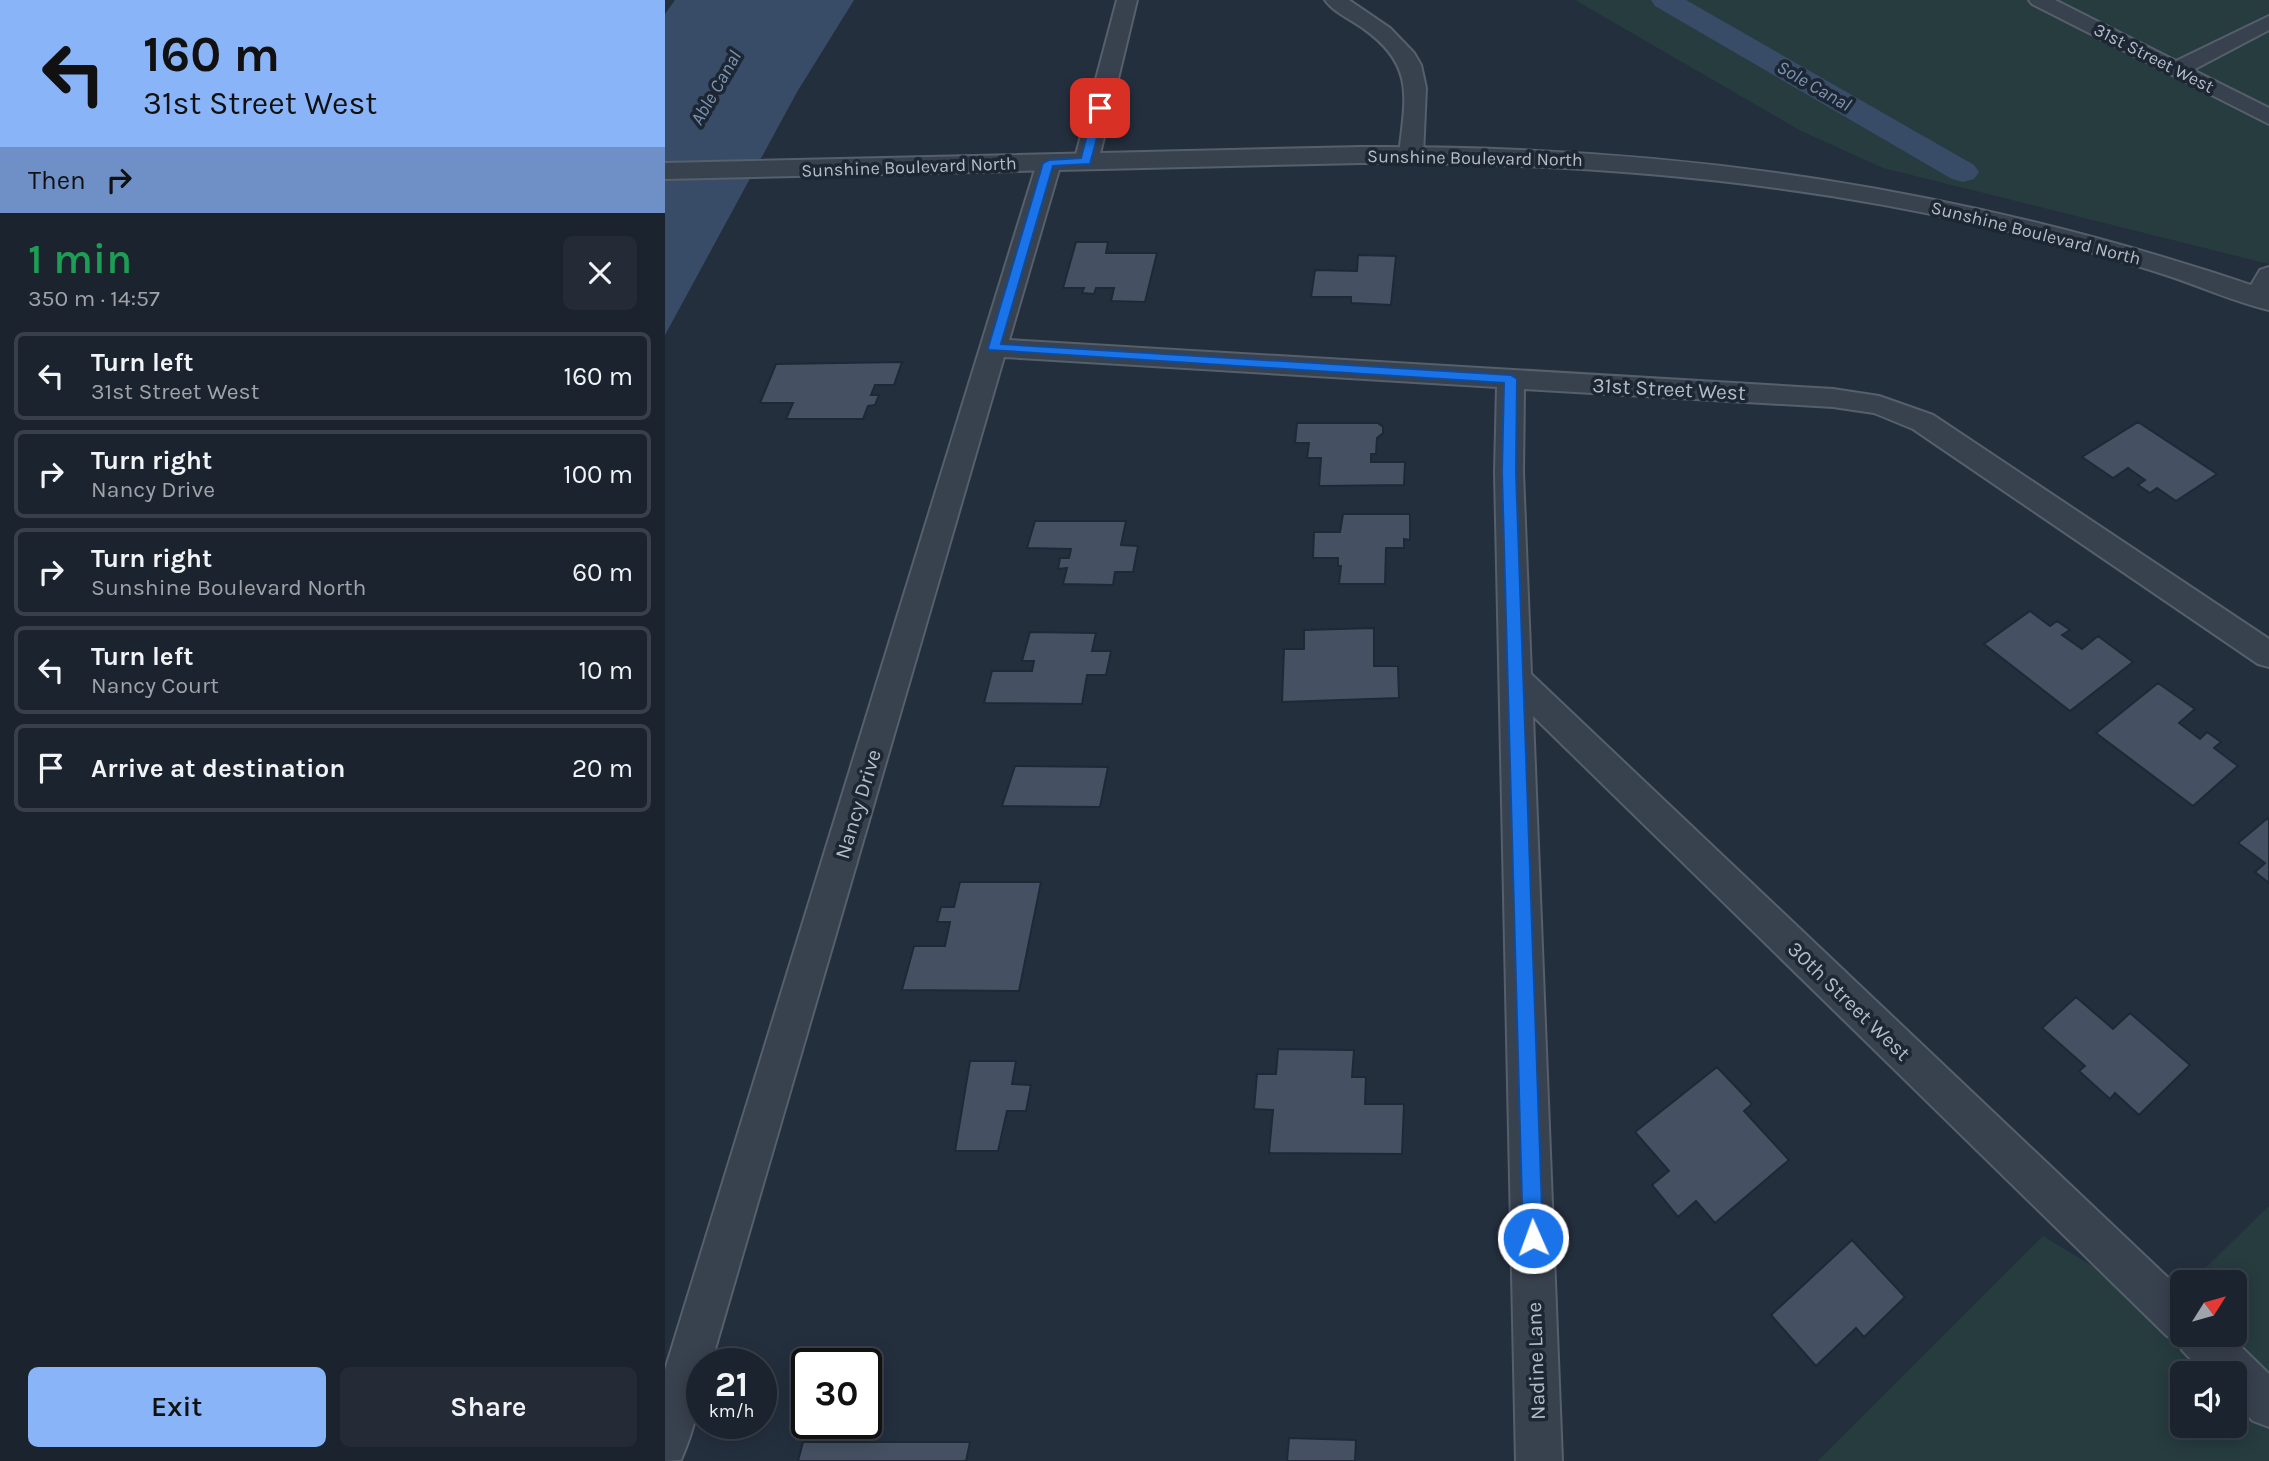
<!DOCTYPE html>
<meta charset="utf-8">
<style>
:root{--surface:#1b232e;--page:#242b36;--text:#f1f3f6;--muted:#a0a4aa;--line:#39404a;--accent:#8ab4f8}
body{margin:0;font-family:Karla,sans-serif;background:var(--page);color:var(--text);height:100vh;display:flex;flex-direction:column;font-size:26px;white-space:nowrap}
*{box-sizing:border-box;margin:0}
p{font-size:23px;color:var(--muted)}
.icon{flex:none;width:38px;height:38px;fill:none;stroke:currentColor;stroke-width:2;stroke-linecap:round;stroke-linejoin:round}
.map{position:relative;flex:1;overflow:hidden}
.panel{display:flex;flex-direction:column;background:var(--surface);width:665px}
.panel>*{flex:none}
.hud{background:#8ab4f8;color:#111;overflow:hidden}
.needle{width:46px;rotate:53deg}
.tools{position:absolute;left:1505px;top:1270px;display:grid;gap:14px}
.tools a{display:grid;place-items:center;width:77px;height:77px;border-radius:10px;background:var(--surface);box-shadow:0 4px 18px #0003,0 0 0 2px var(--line);font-size:35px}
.speed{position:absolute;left:21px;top:1348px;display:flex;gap:14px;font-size:35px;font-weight:700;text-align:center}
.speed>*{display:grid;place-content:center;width:91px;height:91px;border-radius:50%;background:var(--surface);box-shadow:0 4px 18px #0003,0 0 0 2px var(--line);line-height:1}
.speed small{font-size:18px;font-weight:400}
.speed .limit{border:4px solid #111;border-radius:10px;background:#fff;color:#111}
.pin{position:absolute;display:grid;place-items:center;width:60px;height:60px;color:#fff;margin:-30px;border-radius:14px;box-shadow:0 4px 10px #0006}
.me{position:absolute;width:77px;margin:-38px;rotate:358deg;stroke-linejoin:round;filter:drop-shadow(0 0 5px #0008)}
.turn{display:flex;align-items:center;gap:24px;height:147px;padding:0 28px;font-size:32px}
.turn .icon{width:91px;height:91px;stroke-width:2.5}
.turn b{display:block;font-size:49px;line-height:60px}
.then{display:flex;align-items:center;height:66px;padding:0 28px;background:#0003;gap:14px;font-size:26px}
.round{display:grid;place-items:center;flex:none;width:74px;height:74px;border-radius:10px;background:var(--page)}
.summary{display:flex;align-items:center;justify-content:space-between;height:119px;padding:0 28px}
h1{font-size:42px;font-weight:600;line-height:52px;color:#1e9e55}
.button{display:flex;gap:14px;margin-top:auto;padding:14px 28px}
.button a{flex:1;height:80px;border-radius:10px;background:var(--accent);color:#111;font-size:28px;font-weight:600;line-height:80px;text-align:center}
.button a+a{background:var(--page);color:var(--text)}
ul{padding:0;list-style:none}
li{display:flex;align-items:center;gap:21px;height:88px;margin:0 14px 10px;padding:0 14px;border:4px solid var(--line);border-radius:10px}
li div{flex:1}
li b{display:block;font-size:26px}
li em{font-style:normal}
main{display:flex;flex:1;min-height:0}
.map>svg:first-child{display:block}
</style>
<main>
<section class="panel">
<div class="hud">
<div class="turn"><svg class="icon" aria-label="left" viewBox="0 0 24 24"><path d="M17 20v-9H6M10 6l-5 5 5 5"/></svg><div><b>160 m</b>31st Street West</div></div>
<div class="then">Then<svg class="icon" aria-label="right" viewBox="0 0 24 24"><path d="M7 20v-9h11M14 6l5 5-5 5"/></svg></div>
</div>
<div class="summary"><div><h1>1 min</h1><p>350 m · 14:57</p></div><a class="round"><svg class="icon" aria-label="close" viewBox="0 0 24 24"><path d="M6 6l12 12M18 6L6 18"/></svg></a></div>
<ul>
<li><svg class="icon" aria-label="left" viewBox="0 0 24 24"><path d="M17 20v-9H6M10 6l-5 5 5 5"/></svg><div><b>Turn left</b><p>31st Street West</p></div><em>160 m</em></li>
<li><svg class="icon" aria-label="right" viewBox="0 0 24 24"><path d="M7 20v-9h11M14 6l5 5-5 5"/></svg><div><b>Turn right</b><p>Nancy Drive</p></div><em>100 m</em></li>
<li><svg class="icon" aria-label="right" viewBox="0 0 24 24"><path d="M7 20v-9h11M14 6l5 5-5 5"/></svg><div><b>Turn right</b><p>Sunshine Boulevard North</p></div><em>60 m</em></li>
<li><svg class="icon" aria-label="left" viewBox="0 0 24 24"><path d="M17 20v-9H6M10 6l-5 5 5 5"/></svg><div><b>Turn left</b><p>Nancy Court</p></div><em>10 m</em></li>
<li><svg class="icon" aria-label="arrive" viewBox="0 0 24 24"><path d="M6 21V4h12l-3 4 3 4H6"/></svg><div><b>Arrive at destination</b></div><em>20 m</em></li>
</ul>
<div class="button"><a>Exit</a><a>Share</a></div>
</section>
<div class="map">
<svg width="1604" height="1461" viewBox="0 0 1604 1461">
<rect width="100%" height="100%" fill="#242f3e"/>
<path fill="#263c3f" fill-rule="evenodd" d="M910,0h694v264l-386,-96 -82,-37z
M1604,1206v255h-451l225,-225 120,73 19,-19v45h53v-52h-45zM1517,1374h53v52h-53z"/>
<path fill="#394c67" d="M10,0h179l-57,92 -132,243v-321z"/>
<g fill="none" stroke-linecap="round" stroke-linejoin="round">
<path fill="#394c67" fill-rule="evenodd" d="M986,0h35l288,165 5,7 -5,7 -11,3 -11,-3 -297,-173z"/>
</g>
<path fill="#455162" stroke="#1f2835" stroke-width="2" d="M411,242h32l-2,11h51l-12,49 -34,-1 3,-13h-18l-2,6 -12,-1 2,-5h-21z
M693,255l38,1 -5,49 -40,-2v-6h-40l4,-27 42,1z
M237,362l-8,23h-19l-4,10h8l-4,10 -7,1 -5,13h-77l7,-16h-33l16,-39z
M1473,422l79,52 -41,27 -19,-13 -7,5 -12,-8 7,-5 -17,-12 -15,10 -31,-21z
M632,423h81l5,4v6l-6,5 -1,16h-5v8h34l-1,23 -85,1 2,-28h-14l2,-15h-14z
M678,514h67v26l-6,-1v9h-18l-1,36h-46l2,-18h-3v-8h-25l1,-26h26z
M370,521h91l-5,24 17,1 -5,26h-18l-2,13 -50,-1 4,-16 -9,1 2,-11h9l2,-9 -44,-1z
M1365,611l20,15 7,-5 13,9 -8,5 20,14 16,-13 35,26 -63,49 -86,-67z
M709,628v38h24l1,32 -117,4 2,-53h20v-19z
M365,632l66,1 -4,18h19l-5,24h-19l-5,29 -98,-1 8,-32h40l2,-10h-12z
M1493,683l37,26 -16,14 21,16 7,-7 14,10 -7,6 24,18 -45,40 -97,-73z
M350,766l93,1 -8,40 -98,-1z
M1604,817v66l-14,-11 10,-9 -27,-20z
M295,882h81l-22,109 -117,-1 12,-44h31l5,-24h-13l4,-15h13z
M1411,997l37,32 17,-16 60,52 -51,50 -24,-22 -5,6 -31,-28 6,-5 -43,-38z
M613,1049l76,1 -2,27h14l-1,27h39l-2,50 -133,-1 4,-43 -19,-1 3,-35h19z
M305,1061h46l-4,23 19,1 -5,26h-19l-9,40h-43z
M1052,1067l35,37 -8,7 45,49 -74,63 -19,-22 -18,16 -26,-32 17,-14 -34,-39z
M1187,1240l53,57 -41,40 -8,-9 -40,38 -45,-51z
M624,1438l67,2 -1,21h-68z
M138,1442h167l-4,19h-168z"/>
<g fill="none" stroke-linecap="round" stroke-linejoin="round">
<defs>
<path id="minor" d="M452,0h20l-39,162 -4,5h-16l-4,-5z
M660,0h24l41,28 24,25 7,12 5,23 -3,67 -4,5h-16l-4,-5c6,-56 17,-89 -35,-126 -12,-9 -31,-17 -39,-29z
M1364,0h26l121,61 93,-45v14l-76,40 76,38v16l-237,-120z
M384,156l8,2 4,5 -52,177 824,49 46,7 54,19 336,224v28l-11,-3 -345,-235 -39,-16 -41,-6 -309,-18 -1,83 8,202 651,617v44h47l40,39v53l-16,-6 -18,-18v-29h-30l-23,-24 -4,-9 -11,-5 -634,-620 29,745h-46l-21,-989 2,-85 -493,-30 -293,1006h-9c0,36 -7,64 -21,97l-16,1v-91l372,-1207 4,-5z
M1604,267v31l-3,5 -9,2 -9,-2 -4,-6 16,-27z"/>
<path id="tertiary" d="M696,147c319,-2 607,41 908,144v19c-34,-8 -67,-23 -100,-34 -58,-19 -118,-35 -178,-49 -206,-48 -418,-65 -630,-64l-696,16v-16z"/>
</defs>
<use href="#minor" stroke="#565f6c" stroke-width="4"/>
<use href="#tertiary" stroke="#565f6c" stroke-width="4"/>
<use href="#minor" fill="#38414e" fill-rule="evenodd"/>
<use href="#tertiary" fill="#38414e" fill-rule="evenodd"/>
</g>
<path fill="#1a73e8" stroke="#114b97" stroke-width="2" d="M435,105l5,3 -15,56 -37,2 -52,178 510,31 6,4 -1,93 27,766 -3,7 -7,3 -7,-3 -3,-7 -21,-766 2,-89 -515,-33 -1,-2 55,-185 6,-3 32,-2 13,-50z"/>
<g text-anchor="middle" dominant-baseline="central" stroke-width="7" stroke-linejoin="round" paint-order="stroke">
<g font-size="18" fill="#b4bcc9" stroke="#1d2633">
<text transform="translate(1489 58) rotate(27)">31st Street West</text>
<text transform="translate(810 158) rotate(1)">Sunshine Boulevard North</text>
<text transform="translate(244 167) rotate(-2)">Sunshine Boulevard North</text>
<text transform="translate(1371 233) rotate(14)">Sunshine Boulevard North</text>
</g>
<g font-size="19" font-style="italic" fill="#7c92b1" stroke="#1d2633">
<text transform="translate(1149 86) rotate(30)">Sole Canal</text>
<text transform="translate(51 88) rotate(-60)">Able Canal</text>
</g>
<g font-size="21" fill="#b4bcc9" stroke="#1d2633">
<text transform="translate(1004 389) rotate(3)">31st Street West</text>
<text transform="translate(193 804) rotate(-73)">Nancy Drive</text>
<text transform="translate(1184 1001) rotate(44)">30th Street West</text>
<text transform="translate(871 1361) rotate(-92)">Nadine Lane</text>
</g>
</g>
</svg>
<div class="tools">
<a><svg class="needle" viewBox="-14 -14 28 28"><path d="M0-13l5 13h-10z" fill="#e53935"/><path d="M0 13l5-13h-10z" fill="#a0a4aa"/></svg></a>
<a><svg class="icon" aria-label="sound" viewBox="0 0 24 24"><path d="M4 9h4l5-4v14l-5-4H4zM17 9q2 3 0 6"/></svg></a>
</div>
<div class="speed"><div>21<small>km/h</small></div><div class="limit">30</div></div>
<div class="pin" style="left:435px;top:108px;background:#d93025"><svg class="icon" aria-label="arrive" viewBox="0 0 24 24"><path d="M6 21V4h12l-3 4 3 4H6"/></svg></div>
<svg class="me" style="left:868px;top:1238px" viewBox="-20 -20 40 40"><circle r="17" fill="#1a73e8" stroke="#fff" stroke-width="3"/><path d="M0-11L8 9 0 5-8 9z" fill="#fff"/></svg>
</div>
</main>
